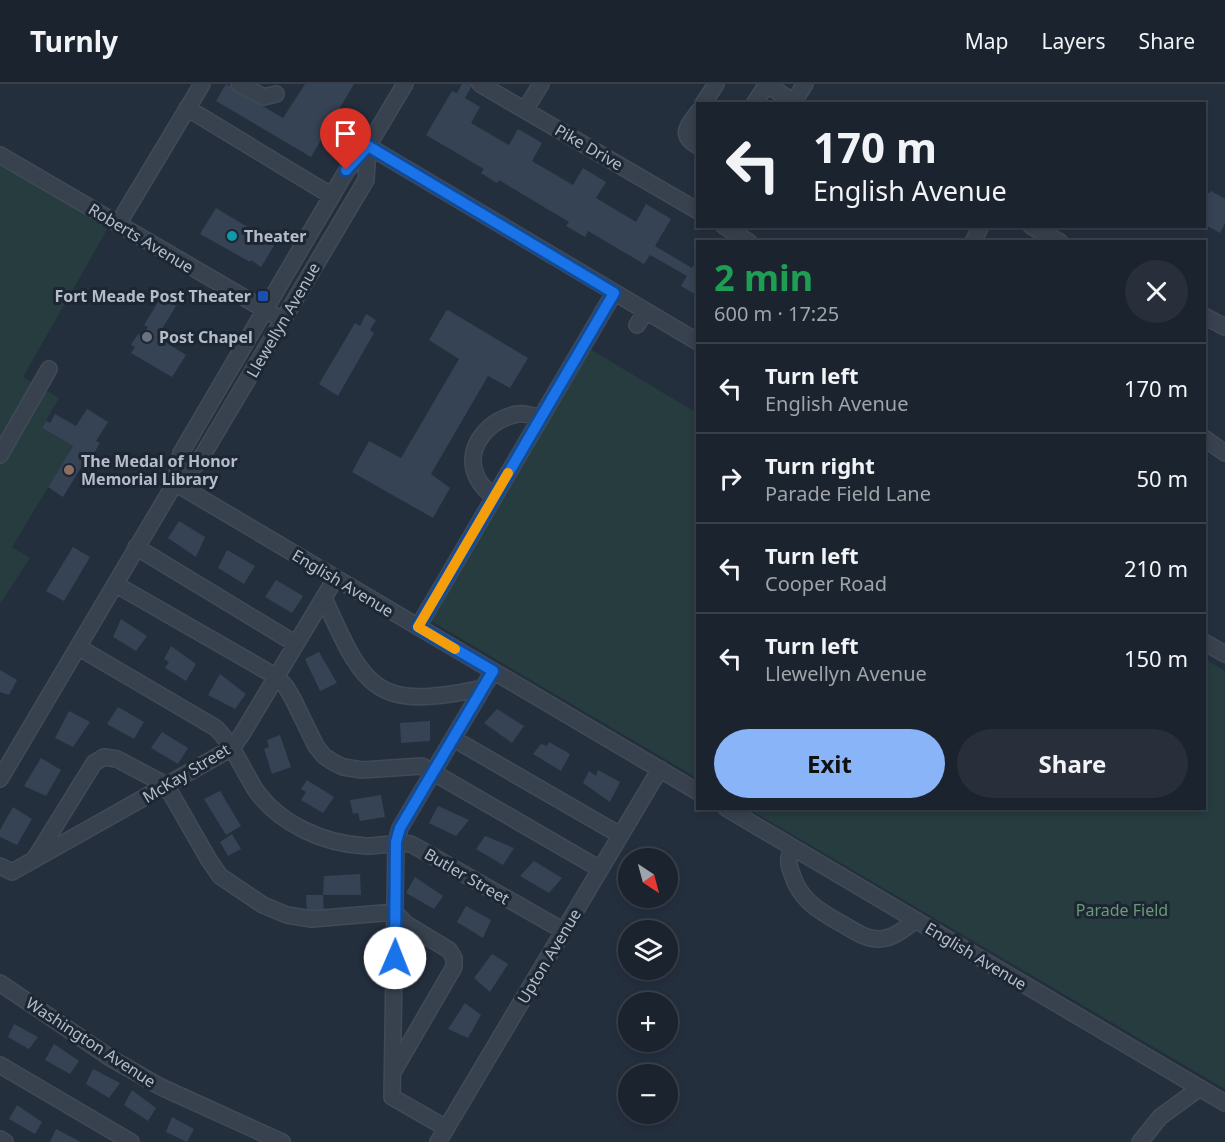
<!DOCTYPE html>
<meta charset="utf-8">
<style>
:root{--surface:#1b232e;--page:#282f3a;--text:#f1f3f6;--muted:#a0a4aa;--line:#39404a;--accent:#8ab4f8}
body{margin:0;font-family:"Noto Sans",sans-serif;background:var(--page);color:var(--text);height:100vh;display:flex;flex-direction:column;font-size:22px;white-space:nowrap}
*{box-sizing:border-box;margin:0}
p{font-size:20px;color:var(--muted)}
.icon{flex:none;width:33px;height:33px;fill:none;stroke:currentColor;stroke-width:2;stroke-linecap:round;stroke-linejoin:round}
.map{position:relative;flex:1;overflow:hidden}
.drawer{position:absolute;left:696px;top:156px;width:510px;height:570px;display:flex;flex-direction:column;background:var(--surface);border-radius:0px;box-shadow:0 3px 9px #0003,0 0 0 2px var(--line)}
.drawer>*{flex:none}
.guide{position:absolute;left:696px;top:18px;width:510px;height:126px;border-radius:0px;box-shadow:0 3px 9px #0003,0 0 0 2px var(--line);background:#1b232e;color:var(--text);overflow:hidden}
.needle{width:39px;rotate:144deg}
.controls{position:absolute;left:618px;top:764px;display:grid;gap:12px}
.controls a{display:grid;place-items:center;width:60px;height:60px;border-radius:50%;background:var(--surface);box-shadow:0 3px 9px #0003,0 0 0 2px var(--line);font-size:30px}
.pin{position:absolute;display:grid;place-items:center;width:51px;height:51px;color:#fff;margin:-62px -26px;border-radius:50% 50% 50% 0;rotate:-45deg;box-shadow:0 0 6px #0007}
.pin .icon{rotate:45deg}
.me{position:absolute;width:66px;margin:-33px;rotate:1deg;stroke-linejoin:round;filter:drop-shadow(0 0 4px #0008)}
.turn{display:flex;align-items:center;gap:21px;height:126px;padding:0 18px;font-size:27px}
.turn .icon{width:78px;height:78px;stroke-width:2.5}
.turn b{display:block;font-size:42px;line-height:51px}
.round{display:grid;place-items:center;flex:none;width:63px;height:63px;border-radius:32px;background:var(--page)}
.headline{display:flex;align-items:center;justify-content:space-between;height:102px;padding:0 18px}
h1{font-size:36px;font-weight:700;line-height:45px;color:#1e9e55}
.action{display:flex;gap:12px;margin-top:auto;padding:12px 18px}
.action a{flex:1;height:69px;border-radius:36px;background:var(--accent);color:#111;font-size:24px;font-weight:700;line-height:69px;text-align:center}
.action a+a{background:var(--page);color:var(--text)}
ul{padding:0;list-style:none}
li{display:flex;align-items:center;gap:18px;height:90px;padding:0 18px;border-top:2px solid var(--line)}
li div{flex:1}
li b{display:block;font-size:22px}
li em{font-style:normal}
header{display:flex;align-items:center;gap:36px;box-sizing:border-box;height:84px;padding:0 30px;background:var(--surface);border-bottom:2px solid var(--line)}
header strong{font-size:28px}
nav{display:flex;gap:33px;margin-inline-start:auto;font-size:21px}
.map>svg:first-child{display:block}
</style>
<header>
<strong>Turnly</strong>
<nav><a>Map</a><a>Layers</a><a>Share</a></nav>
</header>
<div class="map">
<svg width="1225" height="1058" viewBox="0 0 1225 1058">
<rect width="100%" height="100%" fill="#242f3e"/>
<path fill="#263c3f" d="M0,78l109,64 -86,151 36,21 -17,30 31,18 -61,101 18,11 -30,46z
M590,265l107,64v365l-266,-157z
M1205,575l20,12v418l-476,-280 455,-1z"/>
<path fill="#364354" d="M226,0l57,34 22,-34h49l-43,73 -95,-56z
M462,0h11l-8,14 15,9 -9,16 38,22 9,-16 24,14 -10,18 41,24 10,-17 23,14 -10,16 40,24 10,-18 25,15 -16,27 37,22 6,-10v38l-17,-10 6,-10 -37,-21 -6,9 -56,-33 -3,6 -19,-11 3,-4 -70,-42 -2,3 -16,-10 3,-4 -58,-34 26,-44 5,2z
M1211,107l14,8v24l-5,10 -16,-9v-26z
M216,124l48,29 -1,2 11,7 -13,21 -10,-7 -1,2 -50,-28z
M161,213l15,9 -19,31 29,18 -14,22 -41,-24 4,-6 -4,-2 7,-11 4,3 6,-10 -4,-2z
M448,226l80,48 -18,30 -22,-12 -57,98 19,14 -17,30 -81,-46 17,-31 32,17 58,-99 -30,-19 17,-29z
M366,230l10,6 -6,10 4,3 -36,63 -19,-12 36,-61 5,3z
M87,325l21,13 -12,19 4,2 -6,10 -3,-2 -28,46 -15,-10 25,-41 -31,-18 4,-7 4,2 5,-9 21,12z
M179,437l26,16 -9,20 -28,-19z
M73,463l17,10 -26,44 -18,-10z
M227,466l28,16 -11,18 -26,-16z
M276,496l27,16 -11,17 -27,-16z
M121,535l26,17 -11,15 -23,-14z
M171,562l25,18 -10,17 -21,-13 4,-6 -5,-3z
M319,568l18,31 -17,8 -15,-32z
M0,586l17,10 -8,15 -9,-3z
M220,590l26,20 -11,15 -27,-14z
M118,623l26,15 -10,17 -27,-15z
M497,625l27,17 -12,17 -28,-20z
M69,627l21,11 -17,25 -18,-9z
M430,637v20l-29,2 -1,-20z
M162,648l26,16 -10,16 -27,-16z
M280,651l11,32 -19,7 -8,-25 5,-2 -2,-7z
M549,658l21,12 -9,17 -28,-17 8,-10 6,2z
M41,674l20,12 -15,26 -22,-10z
M598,686l22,12 -10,20 -27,-19 6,-12 7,5z
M307,696l27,17 -11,16 -22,-13 5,-8 -5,-3z
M220,707l21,35 -15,9 -22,-36z
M381,711l4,22 -25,4 -2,-8 -5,1 -3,-14z
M438,722l31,14 -13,16 -27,-13z
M13,723l19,12 -15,26 -17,-8v-7z
M232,750l9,15 -13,7 -8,-14z
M485,752l29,12 -11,17 -27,-16z
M534,777l28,17 -13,15 -29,-17z
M360,790l1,21h-38l1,-19z
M415,793l28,19 -9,13 -28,-16z
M306,811h17l1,19 -17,1z
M466,822l25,14 -8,18 -26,-16z
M492,870l16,10 -18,28 -16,-14z
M465,919l16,12 -13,23 -20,-9z
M14,940l24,13 -9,12 -21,-12z
M54,960l25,17 -9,13 -25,-14z
M93,985l27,14 -11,15 -23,-14z
M132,1006l24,18 -8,13 -24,-16z
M17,1021l25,17 -7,12 -26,-15z
M172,1033l22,12 -7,13 -21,-10z
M56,1045l25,13h-31z"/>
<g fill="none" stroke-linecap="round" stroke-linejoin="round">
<defs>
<path id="minor" d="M239,0l25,13 12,-3
M480,0l218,127
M766,0l31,20
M703,20l13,-20
M754,20l13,-20
M792,20l13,-20
M187,24l145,88
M525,26l16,-26
M698,28c-10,14 -20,23 0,34
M368,62l330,196
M0,71l274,160
M118,140l84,-140
M724,142l25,16
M1031,142l29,16
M973,158l8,-16
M1204,232l21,11
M637,241l9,-14
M1204,354l21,15
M0,371l49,-86
M175,399l523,309
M175,399l23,-20 168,-283 2,-34
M494,413c-7,-6 -15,-13 -18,-22 -12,-28 14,-57 42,-61 7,-1 16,2 23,4
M136,463l160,97
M115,500l162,93 9,10 7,12 23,47 8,10 9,6 10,5 19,3 60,-4 178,103
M324,514c41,93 52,113 159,90
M418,543l196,-334
M1204,558l21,12
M78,563l138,81c17,17 26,40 39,61 24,35 69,55 111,57 15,0 29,-4 45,-2l153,87
M454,655l166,96
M0,695l175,-296 6,-30 166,-283 21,-24 37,-62
M726,724l499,295
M793,764c-6,10 -5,16 -1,26 8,27 29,38 52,51 10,6 22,14 35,14 14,0 26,-11 37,-19
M34,776l60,-97 10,-6 13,2 49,26 43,75 11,16 43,29 24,10 25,4 83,-7 11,12 43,26 5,8v9l-61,105
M0,782l12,6 220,-124 10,-14 93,-155
M0,899l112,76 49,28 121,55
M0,981l131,77
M446,1044l-54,-31 4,-255 4,-14 93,-157
M0,1055l5,3
M438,1058l222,-373
M1140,1058l20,-25 40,-29"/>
</defs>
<use href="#minor" stroke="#414a57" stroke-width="18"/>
<use href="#minor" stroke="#38414e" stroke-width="15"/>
</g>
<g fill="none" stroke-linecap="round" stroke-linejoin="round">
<defs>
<path id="route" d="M346,86l22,-24 246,147 -196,334 75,44 -93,157 -4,14 -1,116"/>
</defs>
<use href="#route" stroke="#114b97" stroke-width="15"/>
<use href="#route" stroke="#1a73e8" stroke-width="10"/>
<path stroke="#f59e0b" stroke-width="10" d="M455,565l-37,-22 90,-154"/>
</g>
<circle fill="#0f9aa8" stroke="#1d2633" stroke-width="2" cx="232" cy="152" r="6"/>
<rect fill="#1a4fb4" stroke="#1d2633" stroke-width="2" x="257" y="206" width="12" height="12" rx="3"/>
<circle fill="#6b7280" stroke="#1d2633" stroke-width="2" cx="147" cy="253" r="6"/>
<circle fill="#8d6e63" stroke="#1d2633" stroke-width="2" cx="69" cy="386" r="6"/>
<g text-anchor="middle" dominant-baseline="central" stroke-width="6" stroke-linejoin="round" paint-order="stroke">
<g font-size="16" fill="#b4bcc9" stroke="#1d2633">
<text transform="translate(589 63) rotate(30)">Pike Drive</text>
<text transform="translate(141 154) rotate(31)">Roberts Avenue</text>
<text transform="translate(283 236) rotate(-60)">Llewellyn Avenue</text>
<text transform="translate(343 499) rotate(31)">English Avenue</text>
<text transform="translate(186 689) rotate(-31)">McKay Street</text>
<text transform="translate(467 792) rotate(30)">Butler Street</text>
<text transform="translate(549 872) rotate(-59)">Upton Avenue</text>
<text transform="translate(976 872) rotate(31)">English Avenue</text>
<text transform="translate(91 958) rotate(33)">Washington Avenue</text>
</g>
<g font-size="16" font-weight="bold" fill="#b4bcc9" stroke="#1d2633" text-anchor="start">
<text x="244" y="152">Theater</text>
<text x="251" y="212" text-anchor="end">Fort Meade Post Theater</text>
<text x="159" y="253">Post Chapel</text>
<text x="81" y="377">The Medal of Honor<tspan x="81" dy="18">Memorial Library</tspan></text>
</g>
<g font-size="16" fill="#6b9a76" stroke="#1d2633">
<text x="1122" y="826">Parade Field</text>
</g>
</g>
</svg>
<div class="controls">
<a><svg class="needle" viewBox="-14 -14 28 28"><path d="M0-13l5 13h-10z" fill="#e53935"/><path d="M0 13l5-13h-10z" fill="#a0a4aa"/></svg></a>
<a><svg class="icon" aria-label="layers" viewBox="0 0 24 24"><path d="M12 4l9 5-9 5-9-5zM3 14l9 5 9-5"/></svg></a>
<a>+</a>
<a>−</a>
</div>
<div class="pin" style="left:346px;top:86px;background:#d93025"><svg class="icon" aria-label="arrive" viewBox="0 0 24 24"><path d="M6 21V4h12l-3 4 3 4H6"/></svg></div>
<svg class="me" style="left:395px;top:874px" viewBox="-20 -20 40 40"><circle r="19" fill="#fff"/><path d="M0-13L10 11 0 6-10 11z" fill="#1a73e8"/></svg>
<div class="guide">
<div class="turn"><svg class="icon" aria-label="left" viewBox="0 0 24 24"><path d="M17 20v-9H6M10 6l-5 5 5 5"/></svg><div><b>170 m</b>English Avenue</div></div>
</div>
<section class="drawer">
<div class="headline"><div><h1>2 min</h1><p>600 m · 17:25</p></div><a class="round"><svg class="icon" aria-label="close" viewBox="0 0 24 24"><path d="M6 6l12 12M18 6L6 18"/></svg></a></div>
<ul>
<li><svg class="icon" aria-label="left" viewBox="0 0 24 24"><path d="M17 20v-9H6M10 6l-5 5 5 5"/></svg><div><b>Turn left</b><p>English Avenue</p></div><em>170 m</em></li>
<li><svg class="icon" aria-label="right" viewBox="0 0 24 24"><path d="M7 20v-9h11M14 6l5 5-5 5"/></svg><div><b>Turn right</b><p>Parade Field Lane</p></div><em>50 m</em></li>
<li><svg class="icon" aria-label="left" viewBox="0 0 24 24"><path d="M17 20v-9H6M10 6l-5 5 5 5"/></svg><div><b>Turn left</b><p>Cooper Road</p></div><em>210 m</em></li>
<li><svg class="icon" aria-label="left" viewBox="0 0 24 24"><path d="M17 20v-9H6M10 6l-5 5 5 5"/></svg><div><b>Turn left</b><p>Llewellyn Avenue</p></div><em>150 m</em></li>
</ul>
<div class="action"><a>Exit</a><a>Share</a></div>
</section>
</div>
